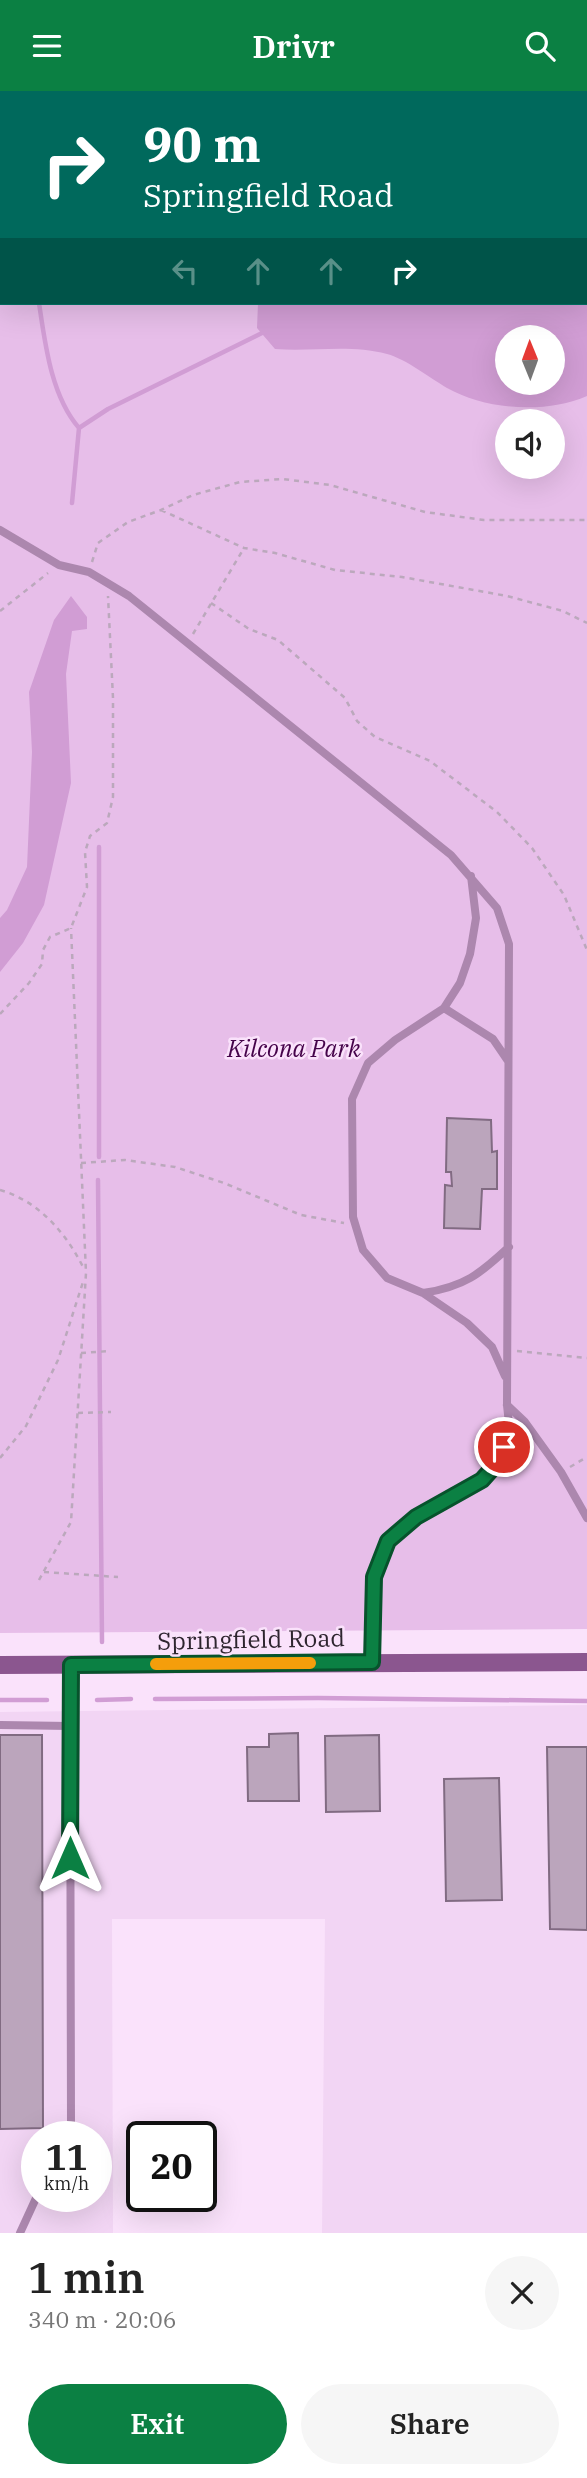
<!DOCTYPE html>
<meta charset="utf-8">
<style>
:root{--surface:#fff;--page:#f6f6f6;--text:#222;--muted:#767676;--accent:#0b8043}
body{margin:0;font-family:"IBM Plex Serif",serif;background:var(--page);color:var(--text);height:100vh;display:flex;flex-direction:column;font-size:26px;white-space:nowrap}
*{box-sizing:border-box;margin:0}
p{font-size:23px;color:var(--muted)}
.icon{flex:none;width:38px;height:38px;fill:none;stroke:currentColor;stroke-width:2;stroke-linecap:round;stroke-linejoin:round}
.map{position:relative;height:2142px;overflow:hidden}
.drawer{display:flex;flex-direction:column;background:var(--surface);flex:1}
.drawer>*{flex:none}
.hud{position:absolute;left:0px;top:0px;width:588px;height:214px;box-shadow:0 7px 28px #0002;background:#00695c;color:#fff;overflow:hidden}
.needle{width:46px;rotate:359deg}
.fabs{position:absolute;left:495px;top:234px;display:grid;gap:14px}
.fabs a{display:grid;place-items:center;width:70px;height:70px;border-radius:50%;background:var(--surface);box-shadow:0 7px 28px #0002;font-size:35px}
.speed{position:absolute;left:21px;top:2030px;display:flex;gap:14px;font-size:35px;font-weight:700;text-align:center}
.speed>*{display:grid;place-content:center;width:91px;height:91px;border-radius:50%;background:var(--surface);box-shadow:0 7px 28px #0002;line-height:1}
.speed small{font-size:18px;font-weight:400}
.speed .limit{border:4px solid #111;border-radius:10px;background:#fff;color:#111}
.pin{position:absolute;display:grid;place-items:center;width:60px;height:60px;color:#fff;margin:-30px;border:4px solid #fff;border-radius:50%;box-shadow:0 2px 7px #0007}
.me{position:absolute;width:77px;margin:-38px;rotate:0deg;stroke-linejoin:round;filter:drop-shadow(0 0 5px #0008)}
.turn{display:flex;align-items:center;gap:24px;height:147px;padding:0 28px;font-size:32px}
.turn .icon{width:91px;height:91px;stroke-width:2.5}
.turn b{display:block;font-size:49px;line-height:60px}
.lanes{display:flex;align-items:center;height:66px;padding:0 28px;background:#0003;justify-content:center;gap:35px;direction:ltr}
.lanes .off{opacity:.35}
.round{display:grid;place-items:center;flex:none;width:74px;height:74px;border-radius:37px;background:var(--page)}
.head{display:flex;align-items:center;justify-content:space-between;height:119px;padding:0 28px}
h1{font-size:42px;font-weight:600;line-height:52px}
.action{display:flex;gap:14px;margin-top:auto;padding:14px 28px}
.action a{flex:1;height:80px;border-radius:42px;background:var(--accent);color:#fff;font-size:28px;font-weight:600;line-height:80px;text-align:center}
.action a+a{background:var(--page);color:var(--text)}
header{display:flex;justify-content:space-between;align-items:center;height:91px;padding:0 28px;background:var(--accent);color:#fff;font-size:32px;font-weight:600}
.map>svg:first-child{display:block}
</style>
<header><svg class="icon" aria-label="menu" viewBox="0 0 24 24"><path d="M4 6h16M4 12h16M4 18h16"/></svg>Drivr<svg class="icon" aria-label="search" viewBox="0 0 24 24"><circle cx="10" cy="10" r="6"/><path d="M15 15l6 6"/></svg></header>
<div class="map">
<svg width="587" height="2142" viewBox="0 0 587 2142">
<rect width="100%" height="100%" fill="#fae2fb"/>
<path fill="#f2d5f4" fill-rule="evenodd" d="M587,1614v528h-265l3,-314h-213l1,314h-113v-521zM37,2046h59v59h-59z"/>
<path fill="#e7bee9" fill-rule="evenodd" d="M0,0h587v1538l-587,4zM2,2h584v210h-584zM508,247h45v45h-45zM508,331h45v45h-45z"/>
<path fill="#d19dd4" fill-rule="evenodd" d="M587,57v248c-41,18 -101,14 -140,-8 -17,-10 -41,-29 -60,-34 -37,-10 -75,-2 -112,-5l-18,-21 1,-25h328zM508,247h45v45h-45z
M71,505l16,21v12l-15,2 -6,43 5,109 -27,122 -21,38 -23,29v-54l7,-8 20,-43 5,-115 -3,-60 25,-72z"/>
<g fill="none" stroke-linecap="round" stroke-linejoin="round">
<path stroke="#d19dd4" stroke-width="4.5" d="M0,7h2
M39,212c6,40 12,93 40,125
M72,412l7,-75 29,-19 158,-78
M99,756v310
M98,1089l4,462
M155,1608l163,-1 269,3
M0,1609h47
M97,1609l34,-1"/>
</g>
<path fill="#bba5bc" stroke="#816b82" stroke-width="2" d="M447,1027l44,2 1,32 5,-1v38h-15l-2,40 -36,-1 1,-43 7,1 -1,-14h-5z
M298,1642l1,68h-51l-1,-54h22v-13z
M0,1644h42l1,393 -43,1z
M379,1644l1,76 -54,1 -1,-76z
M547,1656h40v183l-37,-1z
M499,1687l3,122 -56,1 -2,-122z"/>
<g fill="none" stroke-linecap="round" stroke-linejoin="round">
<path stroke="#bba8bc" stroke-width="2.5" stroke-dasharray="5 5" stroke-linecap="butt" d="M161,419l83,38 31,5 60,17 67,7 105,19 56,15 24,12
M92,471l6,-19 30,-21 33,-12 32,-15 47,-13 43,-3 47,6 95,27 59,8h103
M211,512l38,26 29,11 67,58 12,23 18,16 55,24 67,51 35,36 32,47 23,55
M0,520l48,-38
M193,543l51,-86
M0,923l29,-31 13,-19 1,-14 7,-13 21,-9 16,-41 -2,-35 5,-16 17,-13 6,-26v-99l-5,-102
M81,1072l44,-3 50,7 49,16 77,32 43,8
M0,1099c39,11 67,44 84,79
M517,1260l70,7
M81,1262l29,-2
M78,1322l33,-1
M0,1367l26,-32 32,-66 26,-81
M570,1376l17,-10
M44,1481l74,5
M39,1489l32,-58 15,-249 -15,-345"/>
<path stroke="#ac87ae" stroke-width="8" d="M0,439l59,35 30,7 40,24 322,259 46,53 12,36 -2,461 3,28 -13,29 -15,18 -66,37 -28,24 -14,37 -3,47 1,37
M471,785l5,42 -6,36 -10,29 -16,25 -49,32 -27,23 -16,36 1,118 10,33 24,28 36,15 44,30 25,24 13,29
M444,917l49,31 15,22
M423,1202c41,-6 57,-19 86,-46
M507,1314l18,17 36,50 26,46
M0,1634l70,1
M64,2046l7,-15 -1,-457
M20,2142l17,-37"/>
<path stroke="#8b568f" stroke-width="18" d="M0,1574l587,-3"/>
</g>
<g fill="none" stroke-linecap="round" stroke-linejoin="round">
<defs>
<path id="route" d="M70,1767l1,-193 301,-3 2,-85 14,-36 28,-24 66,-37 16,-18 6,-15"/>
</defs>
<use href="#route" stroke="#07532c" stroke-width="18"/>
<use href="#route" stroke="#0b8043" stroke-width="12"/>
<path stroke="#f59e0b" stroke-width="12" d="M156,1573l154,-1"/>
</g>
<g text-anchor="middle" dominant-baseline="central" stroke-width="5" stroke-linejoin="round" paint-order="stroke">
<g font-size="24" font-style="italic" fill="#45034a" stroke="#fae2fb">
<text x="294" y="957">Kilcona Park</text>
</g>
<g font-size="24" fill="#2e252f" stroke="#fae2fb">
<text transform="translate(251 1548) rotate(-1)">Springfield Road</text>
</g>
</g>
</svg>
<div class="fabs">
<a><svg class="needle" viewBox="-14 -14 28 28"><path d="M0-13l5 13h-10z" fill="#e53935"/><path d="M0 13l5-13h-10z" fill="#767676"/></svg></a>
<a><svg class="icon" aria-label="sound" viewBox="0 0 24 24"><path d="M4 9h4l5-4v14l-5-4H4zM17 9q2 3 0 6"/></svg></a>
</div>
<div class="speed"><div>11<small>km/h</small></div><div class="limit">20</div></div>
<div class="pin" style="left:504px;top:1356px;background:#d93025"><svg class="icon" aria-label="arrive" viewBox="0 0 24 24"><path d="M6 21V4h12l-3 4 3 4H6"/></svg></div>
<svg class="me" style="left:70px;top:1767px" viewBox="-20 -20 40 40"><path d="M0-17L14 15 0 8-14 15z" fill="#0b8043" stroke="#fff" stroke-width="4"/></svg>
<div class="hud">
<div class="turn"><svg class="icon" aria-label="right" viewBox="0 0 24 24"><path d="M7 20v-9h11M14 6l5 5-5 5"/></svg><div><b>90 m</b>Springfield Road</div></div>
<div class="lanes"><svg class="icon off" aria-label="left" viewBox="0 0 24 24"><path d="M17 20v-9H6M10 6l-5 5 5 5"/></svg><svg class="icon off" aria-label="ahead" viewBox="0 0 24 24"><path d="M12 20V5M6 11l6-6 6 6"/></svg><svg class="icon off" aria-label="ahead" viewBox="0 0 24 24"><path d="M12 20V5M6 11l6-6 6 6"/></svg><svg class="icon" aria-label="right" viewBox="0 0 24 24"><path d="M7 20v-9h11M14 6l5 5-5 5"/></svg></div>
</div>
</div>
<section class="drawer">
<div class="head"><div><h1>1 min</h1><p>340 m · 20:06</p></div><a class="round"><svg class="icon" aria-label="close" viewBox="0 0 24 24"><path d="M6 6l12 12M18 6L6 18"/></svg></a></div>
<div class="action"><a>Exit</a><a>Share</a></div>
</section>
